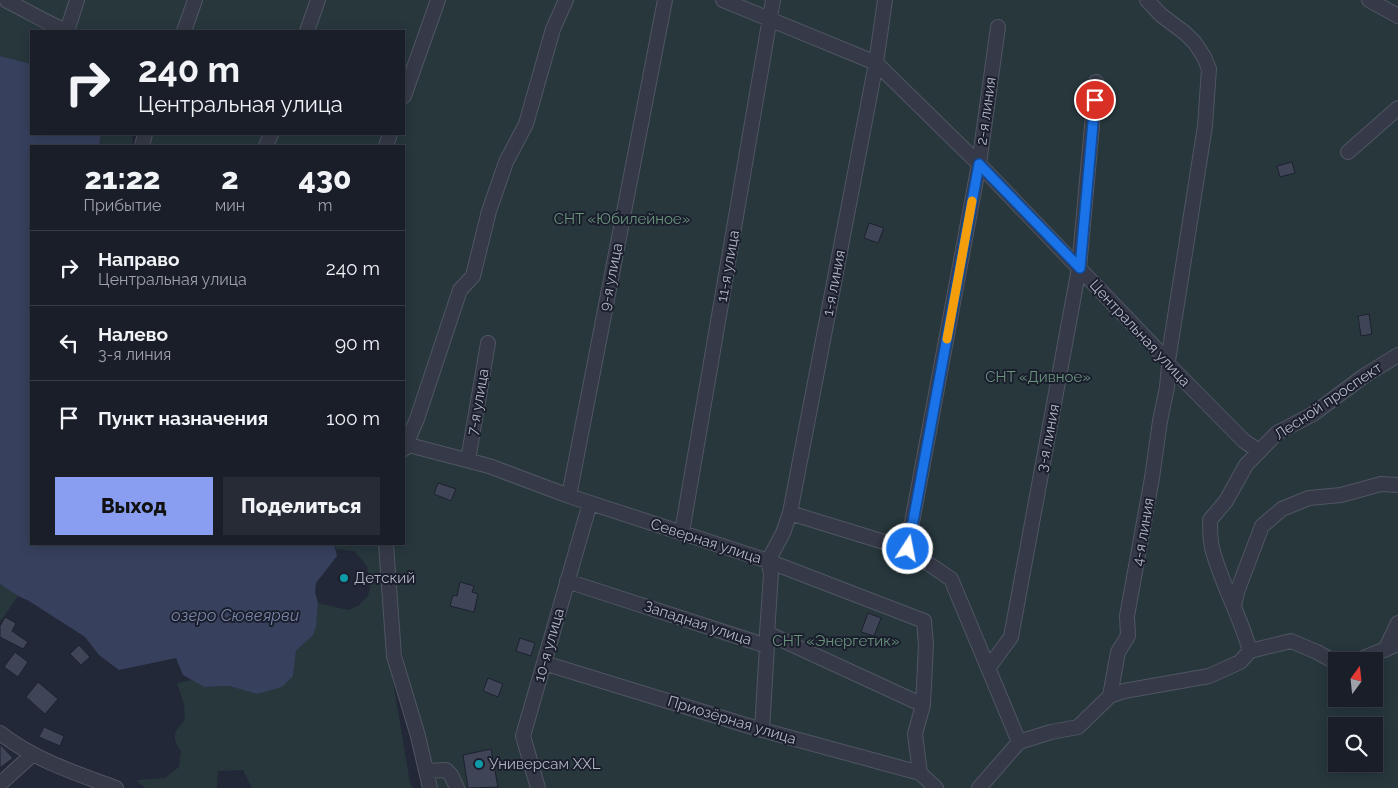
<!DOCTYPE html>
<html lang="ru">
<meta charset="utf-8">
<style>
:root{--surface:#1a1e29;--page:#272b35;--text:#f1f3f6;--muted:#9fa2a8;--line:#383c46;--accent:#899ef1}
body{margin:0;font-family:Raleway,sans-serif;background:var(--page);color:var(--text);height:100vh;display:flex;flex-direction:column;font-size:19px;white-space:nowrap}
*{box-sizing:border-box;margin:0}
p{font-size:16px;color:var(--muted)}
.icon{flex:none;width:28px;height:28px;fill:none;stroke:currentColor;stroke-width:2;stroke-linecap:round;stroke-linejoin:round}
.map{position:relative;flex:1;overflow:hidden}
.details{position:absolute;left:30px;top:145px;width:375px;height:400px;display:flex;flex-direction:column;background:var(--surface);border-radius:0px;box-shadow:0 2px 12px #0003,0 0 0 1px var(--line)}
.details>*{flex:none}
.hud{position:absolute;left:30px;top:30px;width:375px;height:105px;border-radius:0px;box-shadow:0 2px 12px #0003,0 0 0 1px var(--line);background:#1a1e29;color:var(--text);overflow:hidden}
.needle{width:32px;rotate:15deg}
.buttons{position:absolute;left:1328px;top:652px;display:grid;gap:10px}
.buttons a{display:grid;place-items:center;width:55px;height:55px;border-radius:0px;background:var(--surface);box-shadow:0 2px 12px #0003,0 0 0 1px var(--line);font-size:25px}
.pin{position:absolute;display:grid;place-items:center;width:42px;height:42px;color:#fff;margin:-21px;border:2px solid #fff;border-radius:50%;box-shadow:0 1px 5px #0007}
.me{position:absolute;width:55px;margin:-28px;rotate:11deg;stroke-linejoin:round;filter:drop-shadow(0 0 4px #0008)}
.turn{display:flex;align-items:center;gap:18px;height:105px;padding:0 25px;font-size:22px}
.turn .icon{width:65px;height:65px;stroke-width:2.5}
.turn b{display:block;font-size:35px;line-height:42px}
.eta{display:flex;justify-content:space-evenly;align-items:center;height:85px;text-align:center}
.eta b{font-size:30px;font-weight:800;line-height:35px}
.cta{display:flex;gap:10px;margin-top:auto;padding:10px 25px}
.cta a{flex:1;height:58px;border-radius:0px;background:var(--accent);color:#111;font-size:20px;font-weight:800;line-height:58px;text-align:center}
.cta a+a{background:var(--page);color:var(--text)}
ul{padding:0;list-style:none}
li{display:flex;align-items:center;gap:15px;height:75px;padding:0 25px;border-top:1px solid var(--line)}
li div{flex:1}
li b{display:block;font-size:19px}
li em{font-style:normal}
.map>svg:first-child{display:block}
</style>
<div class="map">
<svg width="1398" height="788" viewBox="0 0 1398 788">
<rect width="100%" height="100%" fill="#222837"/>
<path fill="#27373c" fill-rule="evenodd" d="M0,0h883l-87,512 89,-512h513v788h-968l-12,-52 -31,-165v-27h17v-398h-264l-1,-12h265v-103h-373v33l-31,-8zM1336,661h38v38h-38zM1336,726h38v38h-38z
M101,134h31l1,12h-34z
M334,544h46l1,42 5,32 3,39 21,126 3,5h-161l-9,-18 -25,1 -1,17h-72l-9,-8 29,-2 14,-11 2,-16c-10,-14 -7,-19 4,-31l-1,-16 -7,-21 15,-3 12,7 25,-1 28,8 36,-18 3,-25c20,-19 20,-20 22,-48l30,7 10,-4 10,-10 2,-8 -3,-22 -13,-15 -18,-2z
M0,584l18,12 -18,26z"/>
<path fill="#37405d" d="M0,56l31,8v70h70l-2,12h-68v398h303l3,12 -21,27 -1,9 3,11 -2,24 -3,8 -17,16 -3,25 -11,11 -25,7 -28,-8 -25,1 -21,-12 -7,-17 -57,12 -20,-15 -14,-18 -56,-36 -11,-5 -18,-12z"/>
<path fill="#3f4557" stroke="#1d212f" d="M1292,162l3,11 -15,4 -3,-11z
M869,223l15,5 -6,15 -14,-5z
M1369,314l3,20 -11,2 -3,-20z
M438,483l18,6 -5,12 -17,-7z
M460,582l14,4 -2,6 6,2 -4,18 -24,-6 3,-11 4,1z
M868,613l13,5 -7,18 -13,-4z
M5,617l11,6 -4,8 16,11 -5,7 -23,-12v-11z
M520,638l15,5 -4,13 -15,-5z
M79,645l11,12 -9,8 -11,-11z
M15,652l13,10 -10,15 -14,-10z
M488,678l15,6 -5,13 -15,-6z
M38,682l20,17 -13,15 -19,-17z
M44,727l20,9 -4,10 -21,-9z
M0,744l13,14 -13,10z
M491,749l7,38 -30,1 -5,-33z"/>
<g fill="none" stroke-linecap="round" stroke-linejoin="round">
<defs>
<path id="minor" d="M723,0l153,63 103,101 189,197 1,4 75,76 15,10
M1147,0l14,15 24,18 10,10 9,14 5,12 -4,57 -37,235
M1369,0l29,16
M7,1c21,10 39,22 60,30l10,-31
M184,31l11,-31
M307,31l11,-31
M404,96l34,-96
M142,146l3,-12
M266,146l5,-12
M386,146l4,-12
M1348,152l50,-44
M405,444l84,22 80,30 199,65 156,60 2,24 -3,60 -8,29 5,39 16,15
M404,449l13,-30 43,-129 13,-14 16,-65 17,-49 20,-38 27,-95 13,-29
M468,460l20,-117
M569,496l96,-496
M790,513l117,36 44,30 68,163
M682,532l91,-532
M386,544l8,112 24,80 12,52
M907,549l72,-385 19,-137
M567,581l200,65v-13l156,72
M1234,606l3,-14 25,-66 20,-17 27,-11 32,-3 40,-11 17,1
M767,633l4,-59 -3,-13 15,-28 7,-20 86,-450 9,-63
M1385,650l13,-27
M1250,651l41,-10 26,11 16,9 28,-2 37,-15
M544,663l218,67 158,43
M989,667l22,-30 68,-369 17,-186
M1110,696l8,-44 10,-16 -1,-20 25,-138 8,-57 7,-34 2,-22
M762,730l5,-84
M0,733c35,27 75,40 116,55
M427,771l19,-1 5,5 6,13
M0,784l33,-30
M538,788l-15,-52 67,-233
M979,788l40,-46 32,-10 27,-5 32,-31 14,-5 85,-15 31,-14 10,-11c-10,-36 -29,-68 -38,-103 -2,-9 -2,-19 -2,-28l16,-19 20,-36 31,-32 36,-19 51,-38 34,-21"/>
</defs>
<use href="#minor" stroke="#505563" stroke-width="16"/>
<use href="#minor" stroke="#363a48" stroke-width="14"/>
</g>
<g fill="none" stroke-linecap="round" stroke-linejoin="round">
<defs>
<path id="route" d="M908,549l71,-385 101,104 15,-168"/>
</defs>
<use href="#route" stroke="#114b97" stroke-width="12"/>
<use href="#route" stroke="#1a73e8" stroke-width="9"/>
<path stroke="#f59e0b" stroke-width="9" d="M947,339l25,-138"/>
</g>
<g fill="#0f9aa8" stroke="#1b1f2d" stroke-width="2">
<circle cx="344" cy="578" r="5"/>
<circle cx="479" cy="764" r="5"/>
</g>
<g text-anchor="middle" dominant-baseline="central" stroke-width="4" stroke-linejoin="round" paint-order="stroke">
<g font-size="15" fill="#b0b5c4" stroke="#1b1f2d">
<text transform="translate(986 111) rotate(-82)">2-я линия</text>
<text transform="translate(728 266) rotate(-80)">11-я улица</text>
<text transform="translate(611 277) rotate(-79)">9-я улица</text>
<text transform="translate(834 283) rotate(-79)">1-я линия</text>
<text transform="translate(1140 333) rotate(47)">Центральная улица</text>
<text transform="translate(1328 401) rotate(-34)">Лесной проспект</text>
<text transform="translate(478 402) rotate(-80)">7-я улица</text>
<text transform="translate(1048 438) rotate(-79)">3-я линия</text>
<text transform="translate(1143 532) rotate(-80)">4-я линия</text>
<text transform="translate(706 541) rotate(18)">Северная улица</text>
<text transform="translate(698 623) rotate(18)">Западная улица</text>
<text transform="translate(549 645) rotate(-74)">10-я улица</text>
<text transform="translate(732 720) rotate(17)">Приозёрная улица</text>
</g>
<g font-size="15" fill="#69937b" stroke="#1b1f2d">
<text x="622" y="219">СНТ «Юбилейное»</text>
<text x="1038" y="377">СНТ «Дивное»</text>
<text x="836" y="641">СНТ «Энергетик»</text>
</g>
<g font-size="15" fill="#b0b5c4" stroke="#1b1f2d" text-anchor="start">
<text x="354" y="578">Детский</text>
<text x="489" y="764">Универсам XXL</text>
</g>
<g font-size="16" font-style="italic" fill="#7a86aa" stroke="#1b1f2d">
<text x="235" y="615">озеро Сювеярви</text>
</g>
</g>
</svg>
<div class="buttons">
<a><svg class="needle" viewBox="-14 -14 28 28"><path d="M0-13l5 13h-10z" fill="#e53935"/><path d="M0 13l5-13h-10z" fill="#9fa2a8"/></svg></a>
<a><svg class="icon" aria-label="search" viewBox="0 0 24 24"><circle cx="10" cy="10" r="6"/><path d="M15 15l6 6"/></svg></a>
</div>
<div class="pin" style="left:1095px;top:100px;background:#d93025"><svg class="icon" aria-label="arrive" viewBox="0 0 24 24"><path d="M6 21V4h12l-3 4 3 4H6"/></svg></div>
<svg class="me" style="left:908px;top:549px" viewBox="-20 -20 40 40"><circle r="17" fill="#1a73e8" stroke="#fff" stroke-width="3"/><path d="M0-11L8 9 0 5-8 9z" fill="#fff"/></svg>
<div class="hud">
<div class="turn"><svg class="icon" aria-label="right" viewBox="0 0 24 24"><path d="M7 20v-9h11M14 6l5 5-5 5"/></svg><div><b>240 m</b>Центральная улица</div></div>
</div>
<section class="details">
<div class="eta">
<div><b>21:22</b><p>Прибытие</p></div>
<div><b>2</b><p>мин</p></div>
<div><b>430</b><p>m</p></div>
</div>
<ul>
<li><svg class="icon" aria-label="right" viewBox="0 0 24 24"><path d="M7 20v-9h11M14 6l5 5-5 5"/></svg><div><b>Направо</b><p>Центральная улица</p></div><em>240 m</em></li>
<li><svg class="icon" aria-label="left" viewBox="0 0 24 24"><path d="M17 20v-9H6M10 6l-5 5 5 5"/></svg><div><b>Налево</b><p>3-я линия</p></div><em>90 m</em></li>
<li><svg class="icon" aria-label="arrive" viewBox="0 0 24 24"><path d="M6 21V4h12l-3 4 3 4H6"/></svg><div><b>Пункт назначения</b></div><em>100 m</em></li>
</ul>
<div class="cta"><a>Выход</a><a>Поделиться</a></div>
</section>
</div>
